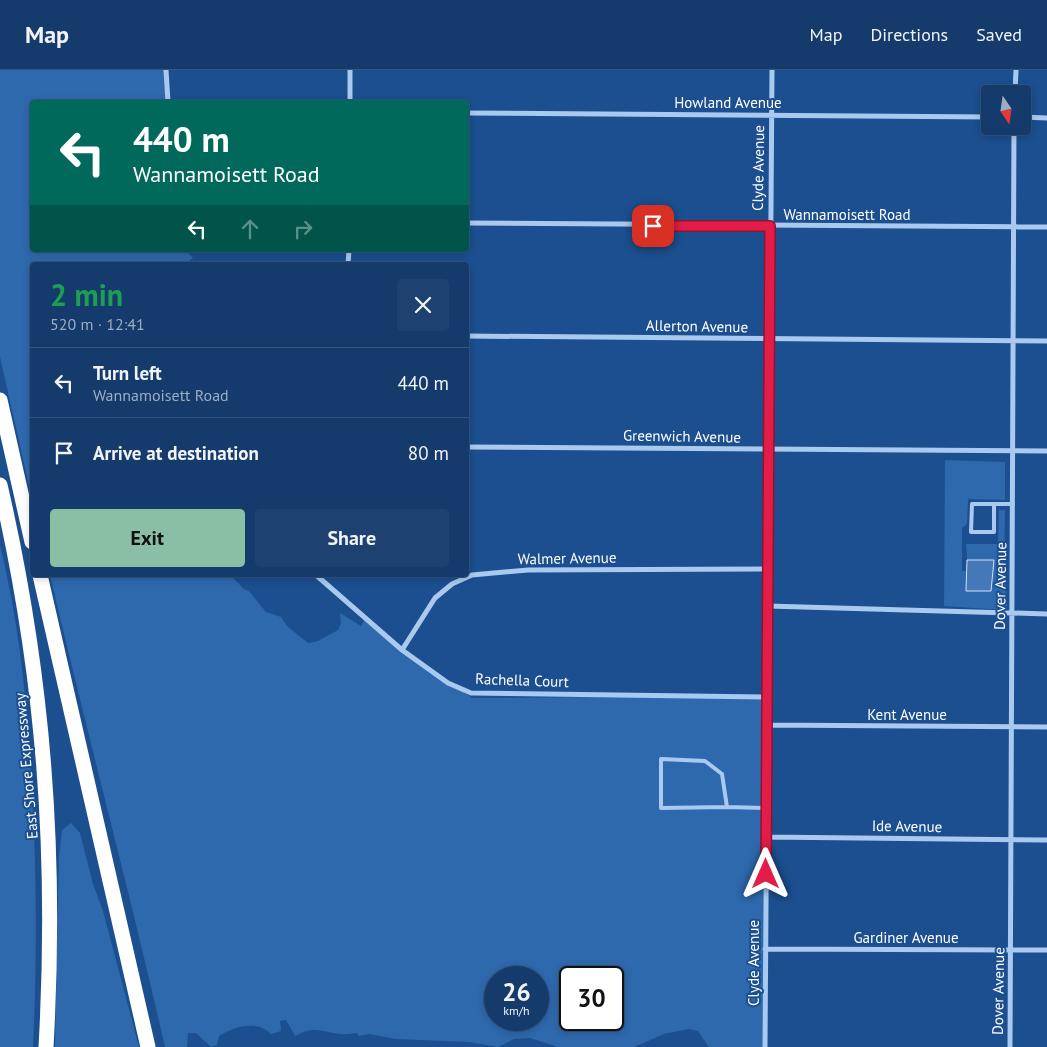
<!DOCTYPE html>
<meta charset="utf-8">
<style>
:root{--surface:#143b6b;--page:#1d4271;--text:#f1f3f6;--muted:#9dadc1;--line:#33557e;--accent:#8abfa5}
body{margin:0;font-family:"PT Sans",sans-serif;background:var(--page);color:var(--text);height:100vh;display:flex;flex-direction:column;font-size:19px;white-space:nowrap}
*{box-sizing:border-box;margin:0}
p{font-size:16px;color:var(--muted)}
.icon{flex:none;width:28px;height:28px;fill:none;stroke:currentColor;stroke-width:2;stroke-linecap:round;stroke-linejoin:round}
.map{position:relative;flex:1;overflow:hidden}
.drawer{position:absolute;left:30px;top:192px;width:439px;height:315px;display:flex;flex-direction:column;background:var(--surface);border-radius:5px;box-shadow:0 2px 8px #0003,0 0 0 1px var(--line)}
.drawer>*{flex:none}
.guide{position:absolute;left:30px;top:30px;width:439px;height:152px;border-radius:5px;box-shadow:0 2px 8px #0003,0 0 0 1px var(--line);background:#00695c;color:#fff;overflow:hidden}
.needle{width:32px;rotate:167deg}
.tools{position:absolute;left:981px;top:15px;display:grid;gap:10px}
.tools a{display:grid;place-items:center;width:50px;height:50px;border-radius:5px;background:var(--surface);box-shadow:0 2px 8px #0003,0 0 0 1px var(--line);font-size:25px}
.speed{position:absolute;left:484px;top:896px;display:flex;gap:10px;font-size:25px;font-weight:700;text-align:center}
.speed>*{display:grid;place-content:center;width:65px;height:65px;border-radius:50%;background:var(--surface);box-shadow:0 2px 8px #0003,0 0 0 1px var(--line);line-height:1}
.speed small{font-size:12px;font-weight:400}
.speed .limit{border:2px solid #111;border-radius:8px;background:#fff;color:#111}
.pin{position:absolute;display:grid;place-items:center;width:42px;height:42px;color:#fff;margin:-21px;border-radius:10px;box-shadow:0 2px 8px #0006}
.me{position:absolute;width:55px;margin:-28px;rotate:0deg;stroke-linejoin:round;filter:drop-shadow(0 0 4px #0008)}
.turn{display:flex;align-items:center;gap:18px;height:105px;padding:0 20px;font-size:22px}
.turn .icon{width:65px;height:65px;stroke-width:2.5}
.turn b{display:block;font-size:35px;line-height:42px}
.lanes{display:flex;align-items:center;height:48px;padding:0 20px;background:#0003;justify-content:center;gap:25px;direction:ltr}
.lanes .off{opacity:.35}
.round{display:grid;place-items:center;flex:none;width:52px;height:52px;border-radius:5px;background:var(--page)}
.summary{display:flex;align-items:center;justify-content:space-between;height:85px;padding:0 20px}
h1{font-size:30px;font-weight:700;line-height:38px;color:#1e9e55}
.button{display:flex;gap:10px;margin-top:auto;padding:10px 20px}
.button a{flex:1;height:58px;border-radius:5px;background:var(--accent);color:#111;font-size:20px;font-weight:700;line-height:58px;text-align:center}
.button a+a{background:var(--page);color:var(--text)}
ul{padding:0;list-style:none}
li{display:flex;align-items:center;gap:15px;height:70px;padding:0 20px;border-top:1px solid var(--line)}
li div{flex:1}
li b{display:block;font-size:19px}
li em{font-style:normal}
header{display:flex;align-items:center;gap:30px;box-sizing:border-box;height:70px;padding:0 25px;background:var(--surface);border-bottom:1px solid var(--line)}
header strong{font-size:24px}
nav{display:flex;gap:28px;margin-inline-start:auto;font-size:18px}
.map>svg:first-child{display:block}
</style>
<header>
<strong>Map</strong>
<nav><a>Map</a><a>Directions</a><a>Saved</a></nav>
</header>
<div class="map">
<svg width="1047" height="977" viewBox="0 0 1047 977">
<rect width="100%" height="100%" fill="#1b4f8f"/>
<path fill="#2e69ad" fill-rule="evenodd" d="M0,0h166l3,32h-137v148h153l8,8 -9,7h-152v234l-32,-142z
M945,390l60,2v38l-37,-1 -1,25 -5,4v43h5v20h24v-31h-24l-1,-16h32l1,-34h6l-1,68 2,1 1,27 -4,4 -59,-4z
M0,475c20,82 28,164 32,248 5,85 5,169 1,254h-33z
M50,505h180l14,14 5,2 17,21 15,5 6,9 21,17 10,-2 20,-11 3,-7 -1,-10 21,13 4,-7 107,79 296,-2 -2,351h-57l-11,-16 -9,-2 -25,5 -30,13h-76l-28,-9 -16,1 -16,8 -29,-5 -73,-3 -27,-5 -10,2 -2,-3c-5,0 -11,2 -16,1 -20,-2 -26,-9 -46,2l-9,-16 -6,1 1,10 -10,3c-13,-14 -37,-8 -52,2l-2,9 -6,2 -15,-14h-8l-1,14h-22c-36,-158 -78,-314 -115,-472zM495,908h43v42h-43zM570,908h42v42h-42z
M71,753l9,10 13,51 10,27 36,136h-84l4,-190 3,-27z"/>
<path fill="#4478b7" stroke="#cfe3fa" d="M967,490h27l-3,31h-25z"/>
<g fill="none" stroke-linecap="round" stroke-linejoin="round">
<path stroke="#a9c9ee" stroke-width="4" d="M994,435v27h-23l1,-28h41
M727,737l-66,1v-49l44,2 17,13 5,33 39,1"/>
<path stroke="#a9c9ee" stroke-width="5" d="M166,0l2,32
M350,0v32
M1015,24l1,-24
M466,43l524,4
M1022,47l25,1
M466,153l581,4
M348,195l1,-15
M466,266l581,5
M466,377l581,4
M316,505l86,75 46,33 23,10 296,4
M768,536l279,8
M402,580l33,-52 17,-14 20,-9 56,-5 240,-1
M767,655l280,2
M766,767l281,3
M765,879l282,1
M765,977l7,-977
M1010,977l4,-921"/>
<path stroke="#fff" stroke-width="15" d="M0,330l32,142
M0,415c44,191 57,367 46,562
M40,505l108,472"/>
</g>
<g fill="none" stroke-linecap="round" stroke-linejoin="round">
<defs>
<path id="route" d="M653,156h117v3l-4,645"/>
</defs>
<use href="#route" stroke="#92132f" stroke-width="12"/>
<use href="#route" stroke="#e11d48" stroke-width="9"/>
</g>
<g text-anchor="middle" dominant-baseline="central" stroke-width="4" stroke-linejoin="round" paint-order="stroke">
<g font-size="15" fill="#fff" stroke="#1b4f8f">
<text x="728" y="32">Howland Avenue</text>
<text transform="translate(758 98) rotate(-89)">Clyde Avenue</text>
<text x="847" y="144">Wannamoisett Road</text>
<text transform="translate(697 256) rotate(1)">Allerton Avenue</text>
<text transform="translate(682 366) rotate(1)">Greenwich Avenue</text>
<text transform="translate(567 488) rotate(-1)">Walmer Avenue</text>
<text transform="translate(1000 516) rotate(-89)">Dover Avenue</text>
<text transform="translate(522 610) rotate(2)">Rachella Court</text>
<text x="907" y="644">Kent Avenue</text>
<text transform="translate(26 696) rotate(-95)">East Shore Expressway</text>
<text transform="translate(907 756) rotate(1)">Ide Avenue</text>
<text x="906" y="867">Gardiner Avenue</text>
<text transform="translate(753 893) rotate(-90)">Clyde Avenue</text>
<text transform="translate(998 921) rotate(-89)">Dover Avenue</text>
</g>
</g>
</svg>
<div class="tools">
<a><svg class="needle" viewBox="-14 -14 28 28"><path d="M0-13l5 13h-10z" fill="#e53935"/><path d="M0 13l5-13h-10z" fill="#9dadc1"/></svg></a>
</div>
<div class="speed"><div>26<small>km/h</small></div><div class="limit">30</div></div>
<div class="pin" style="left:653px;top:156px;background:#d93025"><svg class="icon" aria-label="arrive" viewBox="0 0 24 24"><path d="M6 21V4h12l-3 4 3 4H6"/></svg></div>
<svg class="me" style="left:766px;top:804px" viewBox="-20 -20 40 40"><path d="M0-17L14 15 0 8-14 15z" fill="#e11d48" stroke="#fff" stroke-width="4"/></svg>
<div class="guide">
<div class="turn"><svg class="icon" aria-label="left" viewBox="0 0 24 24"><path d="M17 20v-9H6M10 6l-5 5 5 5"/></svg><div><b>440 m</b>Wannamoisett Road</div></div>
<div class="lanes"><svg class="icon" aria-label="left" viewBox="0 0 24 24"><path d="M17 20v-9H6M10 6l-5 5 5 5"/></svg><svg class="icon off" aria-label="ahead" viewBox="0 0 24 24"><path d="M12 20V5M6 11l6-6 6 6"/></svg><svg class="icon off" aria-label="right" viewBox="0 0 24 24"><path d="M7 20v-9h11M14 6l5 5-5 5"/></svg></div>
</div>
<section class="drawer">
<div class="summary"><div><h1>2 min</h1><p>520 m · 12:41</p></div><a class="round"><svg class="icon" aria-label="close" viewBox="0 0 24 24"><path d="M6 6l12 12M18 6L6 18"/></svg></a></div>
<ul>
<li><svg class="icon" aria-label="left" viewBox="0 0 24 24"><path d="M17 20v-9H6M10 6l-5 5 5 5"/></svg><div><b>Turn left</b><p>Wannamoisett Road</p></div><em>440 m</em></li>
<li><svg class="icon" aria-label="arrive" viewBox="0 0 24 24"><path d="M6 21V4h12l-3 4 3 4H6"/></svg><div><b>Arrive at destination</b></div><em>80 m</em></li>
</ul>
<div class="button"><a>Exit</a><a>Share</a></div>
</section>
</div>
